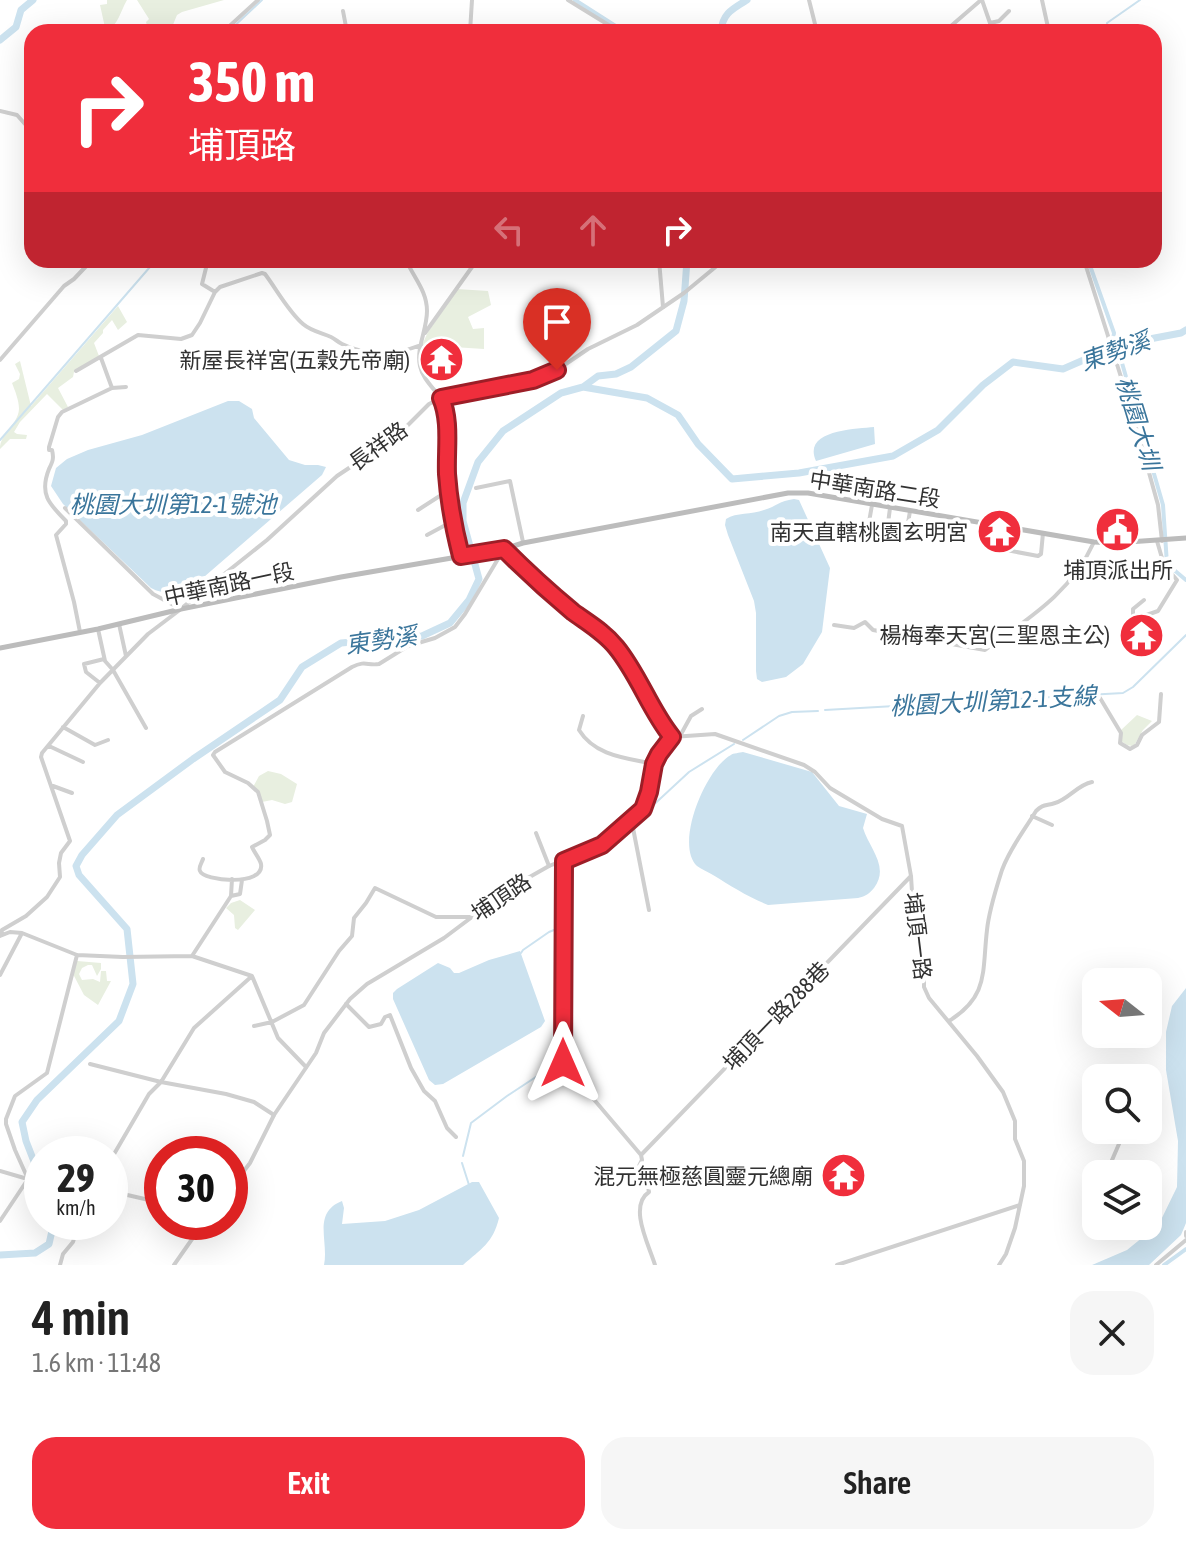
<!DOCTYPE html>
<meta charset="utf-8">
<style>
:root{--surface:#fff;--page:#f6f6f6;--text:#222;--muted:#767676;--accent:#f02e3c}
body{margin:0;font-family:"Asap Condensed","Noto Sans TC",sans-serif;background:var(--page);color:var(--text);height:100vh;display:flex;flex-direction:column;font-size:30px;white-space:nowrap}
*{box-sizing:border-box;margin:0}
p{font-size:26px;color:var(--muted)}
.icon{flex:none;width:44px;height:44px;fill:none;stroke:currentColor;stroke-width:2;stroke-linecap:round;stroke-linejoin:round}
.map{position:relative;height:1265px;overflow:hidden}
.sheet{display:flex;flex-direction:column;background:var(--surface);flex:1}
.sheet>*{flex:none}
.hud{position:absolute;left:24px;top:24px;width:1138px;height:244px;border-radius:24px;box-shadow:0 8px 32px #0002;background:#f02e3c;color:#fff;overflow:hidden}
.needle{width:52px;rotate:287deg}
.buttons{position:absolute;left:1082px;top:968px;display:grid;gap:16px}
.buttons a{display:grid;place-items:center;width:80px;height:80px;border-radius:16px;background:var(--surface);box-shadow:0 8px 32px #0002;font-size:40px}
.speed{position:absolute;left:24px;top:1136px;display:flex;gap:16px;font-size:40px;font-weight:700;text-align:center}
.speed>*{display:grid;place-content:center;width:104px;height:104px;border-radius:50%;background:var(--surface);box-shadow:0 8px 32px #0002;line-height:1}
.speed small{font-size:20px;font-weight:400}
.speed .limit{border:12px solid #d22;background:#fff;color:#111}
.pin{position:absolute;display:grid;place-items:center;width:68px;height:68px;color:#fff;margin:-82px -34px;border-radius:50% 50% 50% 0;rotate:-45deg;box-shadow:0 0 8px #0007}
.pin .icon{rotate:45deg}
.me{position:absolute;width:88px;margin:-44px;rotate:0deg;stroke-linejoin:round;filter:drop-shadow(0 0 6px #0008)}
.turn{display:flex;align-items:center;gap:28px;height:168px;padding:0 32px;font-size:36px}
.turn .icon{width:104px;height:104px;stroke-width:2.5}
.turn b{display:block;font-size:56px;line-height:68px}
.lanes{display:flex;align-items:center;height:76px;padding:0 32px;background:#0003;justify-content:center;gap:40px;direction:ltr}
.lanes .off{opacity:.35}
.round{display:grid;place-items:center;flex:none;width:84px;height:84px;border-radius:24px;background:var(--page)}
.head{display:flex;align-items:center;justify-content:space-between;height:136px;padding:0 32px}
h1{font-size:48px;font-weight:600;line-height:60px}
.button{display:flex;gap:16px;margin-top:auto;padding:16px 32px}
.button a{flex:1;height:92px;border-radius:24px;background:var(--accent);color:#fff;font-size:32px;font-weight:600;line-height:92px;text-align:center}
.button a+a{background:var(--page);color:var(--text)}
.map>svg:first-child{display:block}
</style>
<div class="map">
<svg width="1186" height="1265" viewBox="0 0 1186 1265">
<rect width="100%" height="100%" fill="#fff"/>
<path fill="#e8efe0" d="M107,0h20c-7,12 -8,24 -21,32l-6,-27 7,-1z
M137,0h87l-42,12 -5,3 -7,17h-21l-3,-10 3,-3z
M457,289l31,2 3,14 -23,12 5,12 11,-1v21l-62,-4 6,-13z
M118,306l9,16 -9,8 -6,-10 -9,10v3l-9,10 5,13 -1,2 -24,14 -1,5 -15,11 10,19 -5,3 -16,-16 -27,28 -6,10 3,2 10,1 -1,4h-16l-10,10c0,-16 18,-24 19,-40 0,-9 -4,-18 -7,-26l7,-4 1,-5 -5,-10 5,-3 11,45z
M1137,715l15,6 -9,9 -8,14 -3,2 -5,-1 -6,-4 -1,-10z
M268,771l13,3 16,10 -5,18 -7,2 -13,-4 -10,2 -9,-15 6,-11z
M240,900l15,10 -17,20 -3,-2 -1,-13 -8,-7 5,-5z
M77,961l24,2v6l-4,7 -5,-11h-4l-6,3 -3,6 3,6 11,-1 7,3 1,-11h5l1,10h4l-13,24 -14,-10 -11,-21z"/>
<path fill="#cce2ef" d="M228,401h11l13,8 2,9 35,42 16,5h13l8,2 -4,8 -125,108c-15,9 -29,14 -46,5l-88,-84 -12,-18 5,-18 11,-9 21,-9 54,-15z
M874,427l1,17 -59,17c-14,-31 39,-32 58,-34z
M794,499l5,1 31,68 -8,64 -19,32 -17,13 -24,5 -5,-3 -1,-8v-58l-2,-12 -26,-66 -3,-10 1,-6c11,-7 25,-4 38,-9 13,-4 15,-9 30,-11z
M743,752l69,20 27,34 28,8 -4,14c6,20 27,39 11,60 -5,6 -8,8 -16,10l-90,7c-20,-8 -37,-19 -55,-30 -5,-3 -12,-6 -16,-9 -23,-22 9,-98 34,-111 2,-2 9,-2 12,-3z
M520,951l25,70 -4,6 -98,57 -8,1 -6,-5 -36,-81v-6l4,-4 41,-26 12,5 4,5h5l30,-13z
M1186,988v235l-5,12 -32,30h-57l35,-15 32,-26 18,-37 1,-46 -12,-71v-38l6,-26z
M472,1182h7l20,36c-6,25 -18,31 -36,47h-139c5,-24 -12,-52 18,-64l2,7 -2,16 43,-3 34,-11z"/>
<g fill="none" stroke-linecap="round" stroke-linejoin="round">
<path stroke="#cce2ef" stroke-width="2" d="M228,32l34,-32
M1108,32l-1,-9 33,-23
M0,440l156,-180
M825,710l298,-17 10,-6 53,-52
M743,740l36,-24 13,-4 26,-1
M634,823l55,-51 45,-28
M567,862l36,-14 26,-21
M521,953l2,-3 26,-18 10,-4 2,-63
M560,1032l2,-167
M463,1156l8,-33 36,-27 47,-31 5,-9 1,-20
M462,1163l7,22"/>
<path stroke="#cce2ef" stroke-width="4" d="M575,0l50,32
M1088,260l26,73 -1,7 7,16 43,149 4,59 19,16
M1164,1265l22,-16"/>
<path stroke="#cce2ef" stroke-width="7" d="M721,32c1,-18 11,-23 26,-32
M0,40l16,-13 5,-17 12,-10
M583,387l15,-11 18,-2 15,-7 45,-36 8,-30 3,-41
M42,1182l-16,-41 -4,-19 15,-22 82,-79 14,-37 -6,-55 -48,-54 -3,-9 6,-11 35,-40 76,-56 87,-59 22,-33 39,-24 81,-7 28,-13 19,-23 10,-21 -16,-58v-18l15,-41 25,-31 58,-38 22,-6 64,11 31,17 20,29 34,35 67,-6 94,-17 45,-26 45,-45 30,-23 50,7 55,-24 63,-12 5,-3
M0,1255l35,-2 14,-9 5,-22"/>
<path stroke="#cfcfcf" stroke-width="4" d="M568,0l52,32
M809,0l8,32
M982,0l8,23 9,-2 10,-10
M1042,0l7,32
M343,11l4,21
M223,32l35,-32
M470,32l2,-32
M0,111l17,4 15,17
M208,260l-6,24 13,8
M406,260c8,18 21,31 21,51 0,19 -11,37 -7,55 4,19 25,29 27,48 2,17 -1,34 0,50 1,32 7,62 14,92
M659,260l4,47
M1084,260l49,155 25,90 4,36
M215,292l5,-5 42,-14 3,1c12,16 23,37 38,50 8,7 19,9 28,13 4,2 7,5 11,7 24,12 54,11 79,1
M425,333l52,-73
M101,358l11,30
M0,360l64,-74 10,-7 18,-19
M76,371l62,-36 43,4 11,-4 8,-12 15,-31
M476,488l34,-7 13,61
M890,508l-3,23 19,4 4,-24
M418,510l31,-20
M427,535l26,-14
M866,539l6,-34
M985,546l53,10 3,-2 2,-21
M1144,600l-11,9v7l5,2 20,-7 19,-31 -13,-15 -7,-24
M119,624l7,32
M834,625l20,3 11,-6 8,8 112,20c44,-32 86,-57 109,-108
M98,629l7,32 8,9 33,58
M80,632l-6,-30 -18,-67 10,-11v-3c-17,-17 -27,-27 -17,-52 4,-8 5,-11 3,-19h-3v-3l9,-30 4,-5 50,-24 14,-1
M100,683l-14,-11 -2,-8 20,-5
M1100,698l21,35 -1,10 10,6 7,-4 5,-10 17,-13 2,-28
M583,716l-4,14c16,26 47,28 75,34
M63,727l32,18 13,-5
M680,736l11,-20 11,-7
M672,737l43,-3 89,31 11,7 15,16 52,31 20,7 9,50 1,16 -1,18 4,21 9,30v26l5,11 48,58 26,36 12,29v18l9,22v25l-9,42 -9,26 -7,11
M49,746l34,16
M53,786l19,7
M1032,816l20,9
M629,823l4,5 16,82
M536,833l13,33
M203,859c-1,3 -5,9 -3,12 3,10 65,16 61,-7 -1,-5 -7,-12 -9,-17l13,-7 5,-5 -3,-14 -9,-29 -10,-9 -23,-11 -12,-17 2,-3 137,-85c14,-7 15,-1 27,-3l29,-18 27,-8 20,-11 10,-13 39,-65
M564,861l-1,202 78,92 1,5 -9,18 15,9 1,5c-21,14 0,53 6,73
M231,896l9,-2 2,-14
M1,935l1,-5 24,-14 21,-19 13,-20 -1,-14 2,-10 9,-12 -29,-84 1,-4 58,-70 48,-49 33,-25 -28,-15 -88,-86
M0,936l10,-4 12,1 55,22 46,2 69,-1 60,20 26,62 28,29
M192,956l39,-60 1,-17
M0,975l22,-42
M346,1004l23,23 12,-3 4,-7 5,-2 21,53 13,23 11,10 12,27 9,9
M949,1021c40,-25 33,-49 38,-91 2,-20 9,-41 15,-60 8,-22 22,-39 34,-59 7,-7 10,-5 19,-8 14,-4 22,-18 37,-21
M254,1026l18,-4 32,-17 35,-54 13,-15 2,-18 12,-15 9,-15 61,29h35
M90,1064l71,18 65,12 28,8 20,13
M641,1155l270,-279
M110,1161l39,-67 12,-12 33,-54 58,-52
M0,1171l31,9 11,-4
M1106,1174l19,-44
M110,1191l52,12
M1095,1200l1,-3
M0,1221l28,-42 -13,-29 -9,-26v-5l9,-23 32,-23 30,-118
M1186,1232v4
M60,1265l3,-11 10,-12 6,-20
M837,1265l183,-60"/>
<path stroke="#cfcfcf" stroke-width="4" d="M944,32l37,-32
M183,607l84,-67 70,-64 60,-40 32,-32 12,-6 92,-18 24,-10 31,-21 49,-24 47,-32 40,-33
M230,1189l20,-26 24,-48 42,-62 8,-20 26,-34 17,-15 77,-46 68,-51 37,-21 53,-21 9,-8 32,-28 6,-17 5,-28 5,-10 13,-17c-22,-27 -33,-62 -56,-90 -12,-15 -28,-24 -43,-35 -24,-20 -47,-41 -69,-63
M174,1265l30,-43
M1156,1265l30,-25"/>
<path stroke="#bcbcbc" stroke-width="5" d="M0,648l98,-19 83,-20 160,-32 163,-28 19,-6 265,-50h20l286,49 20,1 72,-5"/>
</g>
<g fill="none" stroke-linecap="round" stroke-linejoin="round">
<defs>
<path id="route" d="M557,370l-24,10 -92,18c10,23 5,50 6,76 2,28 7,55 14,82l43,-7c22,22 45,43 69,63 15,11 31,20 43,35 23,28 34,63 56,90l-13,17 -5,10 -5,28 -6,17 -41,36 -38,16 -1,202"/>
</defs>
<use href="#route" stroke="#9c1e27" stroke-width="20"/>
<use href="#route" stroke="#f02e3c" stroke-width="14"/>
</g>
<defs>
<symbol id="temple-disc" viewBox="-11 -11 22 22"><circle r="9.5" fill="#f02e3c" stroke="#fff"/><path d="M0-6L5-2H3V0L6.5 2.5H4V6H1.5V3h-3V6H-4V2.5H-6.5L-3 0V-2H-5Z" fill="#fff"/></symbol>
<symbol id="civic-disc" viewBox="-11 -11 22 22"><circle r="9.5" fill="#f02e3c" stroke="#fff"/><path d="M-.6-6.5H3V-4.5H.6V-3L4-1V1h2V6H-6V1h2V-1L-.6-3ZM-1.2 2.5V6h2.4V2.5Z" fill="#fff"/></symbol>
</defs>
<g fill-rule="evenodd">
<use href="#temple-disc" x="416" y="334" width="51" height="51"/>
<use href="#civic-disc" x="1092" y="504" width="51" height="51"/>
<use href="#temple-disc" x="974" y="506" width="51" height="51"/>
<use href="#temple-disc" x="1116" y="610" width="51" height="51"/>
<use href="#temple-disc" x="818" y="1150" width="51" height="51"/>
</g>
<g text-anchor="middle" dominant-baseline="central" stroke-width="8" stroke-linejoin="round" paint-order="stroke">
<g font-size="22" fill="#323232" stroke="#fff" text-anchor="end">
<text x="410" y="360">新屋長祥宮(五穀先帝廟)</text>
<text x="968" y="532">南天直轄桃園玄明宮</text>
<text x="1118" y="570" text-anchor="middle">埔頂派出所</text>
<text x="1110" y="635">楊梅奉天宮(三聖恩主公)</text>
<text x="813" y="1176">混元無極慈圓靈元總廟</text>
</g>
<g font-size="22" fill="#323232" stroke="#fff">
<text transform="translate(378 446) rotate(-36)">長祥路</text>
<text transform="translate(875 489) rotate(9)">中華南路二段</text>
<text transform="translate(229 584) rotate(-12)">中華南路一段</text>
<text transform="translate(501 897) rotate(-34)">埔頂路</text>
<text transform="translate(918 936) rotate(83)">埔頂一路</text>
<text transform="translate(776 1016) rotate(-46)">埔頂一路288巷</text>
</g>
<g font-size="24" font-style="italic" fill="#3a759b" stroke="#fff">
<text transform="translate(1115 351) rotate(-19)">東勢溪</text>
<text transform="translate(1138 423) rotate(73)">桃園大圳</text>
<text x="173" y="504">桃園大圳第12-1號池</text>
<text transform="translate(381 640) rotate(-8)">東勢溪</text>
<text transform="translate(993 701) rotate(-3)">桃園大圳第12-1支線</text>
</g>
</g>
</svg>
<div class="buttons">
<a><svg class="needle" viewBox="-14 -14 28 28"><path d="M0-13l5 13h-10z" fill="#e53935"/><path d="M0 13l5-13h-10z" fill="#767676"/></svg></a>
<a><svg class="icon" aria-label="search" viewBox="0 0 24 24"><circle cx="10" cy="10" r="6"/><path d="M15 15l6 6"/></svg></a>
<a><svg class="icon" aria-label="layers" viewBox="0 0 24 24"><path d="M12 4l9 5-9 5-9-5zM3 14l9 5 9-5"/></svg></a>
</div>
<div class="speed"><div>29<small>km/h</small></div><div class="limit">30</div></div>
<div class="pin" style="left:557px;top:370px;background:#d93025"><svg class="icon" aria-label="arrive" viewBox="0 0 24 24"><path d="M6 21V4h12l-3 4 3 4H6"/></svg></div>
<svg class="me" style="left:563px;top:1063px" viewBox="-20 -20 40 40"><path d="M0-17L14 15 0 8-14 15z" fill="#f02e3c" stroke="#fff" stroke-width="4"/></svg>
<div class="hud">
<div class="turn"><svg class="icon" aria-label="right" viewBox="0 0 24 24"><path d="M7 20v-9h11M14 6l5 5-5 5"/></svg><div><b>350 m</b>埔頂路</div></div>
<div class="lanes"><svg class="icon off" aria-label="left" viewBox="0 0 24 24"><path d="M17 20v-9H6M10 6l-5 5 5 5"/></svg><svg class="icon off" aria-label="ahead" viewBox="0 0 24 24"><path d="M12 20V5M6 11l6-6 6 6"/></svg><svg class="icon" aria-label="right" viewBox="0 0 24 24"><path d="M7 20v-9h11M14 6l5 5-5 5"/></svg></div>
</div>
</div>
<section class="sheet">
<div class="head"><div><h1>4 min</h1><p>1.6 km · 11:48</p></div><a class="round"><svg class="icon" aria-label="close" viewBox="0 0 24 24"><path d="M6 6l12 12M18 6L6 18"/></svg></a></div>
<div class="button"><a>Exit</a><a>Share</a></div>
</section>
